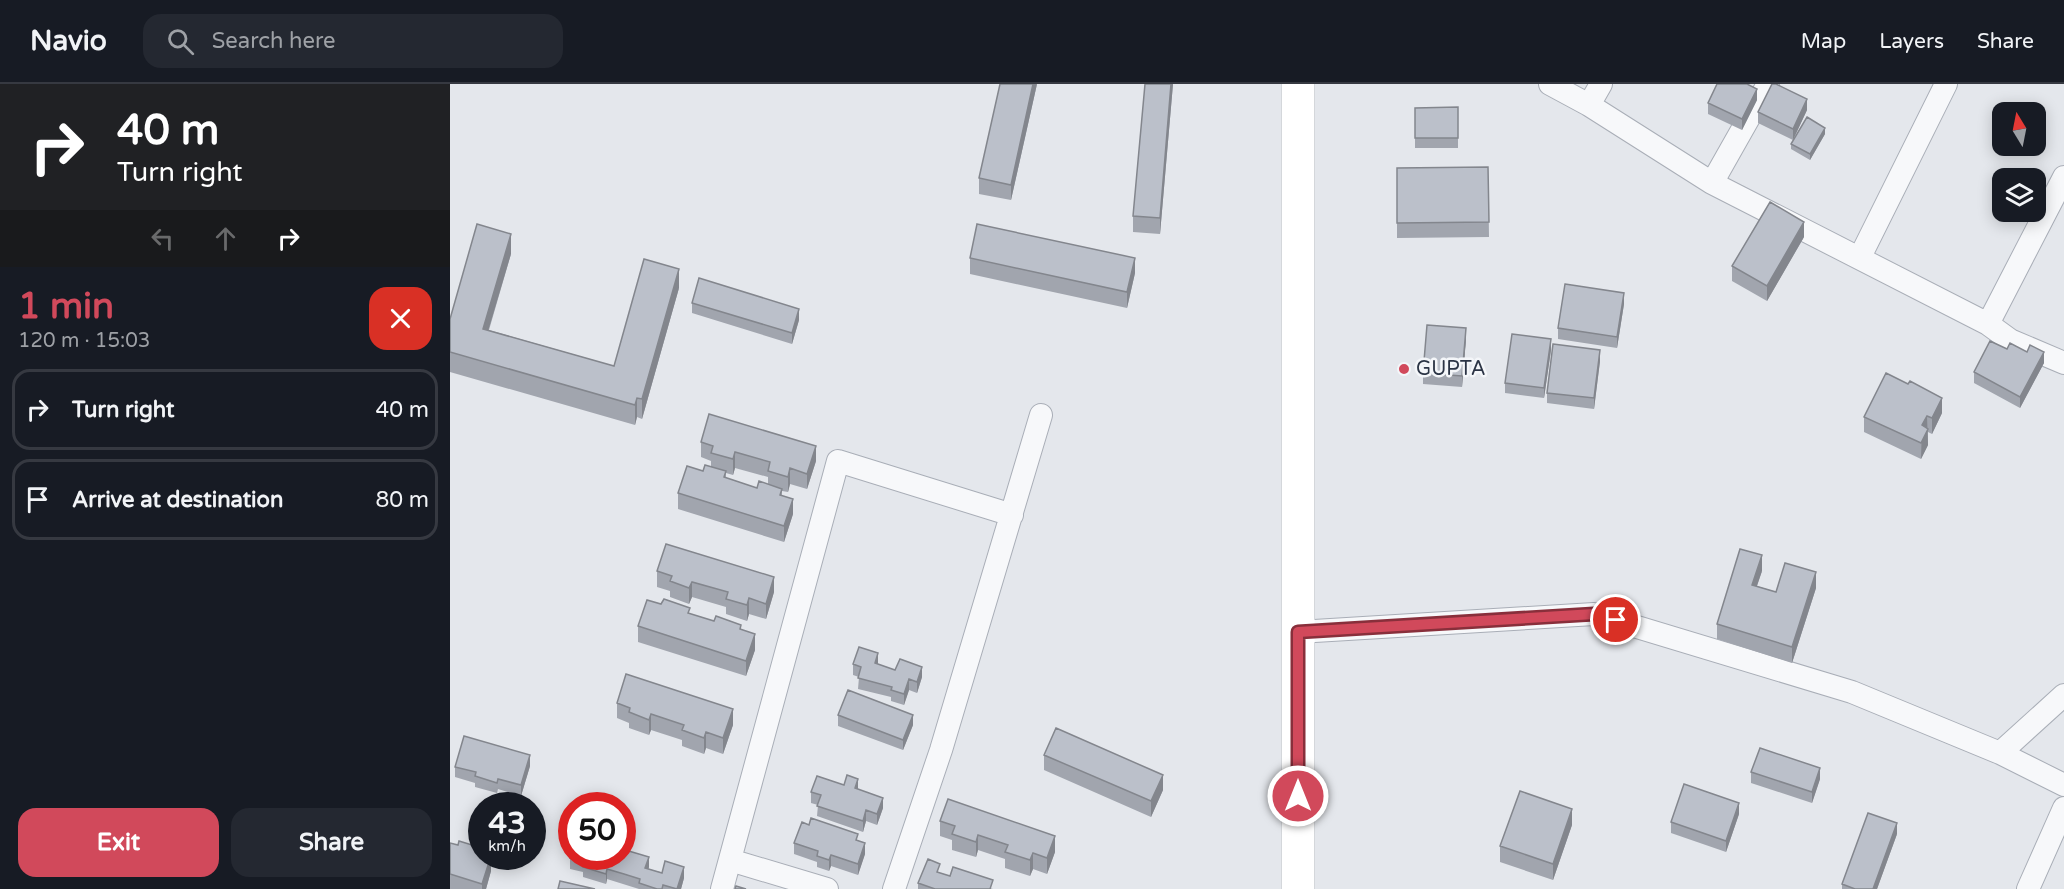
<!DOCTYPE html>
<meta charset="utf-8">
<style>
:root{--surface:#171b24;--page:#242831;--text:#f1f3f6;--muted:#9ea1a6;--line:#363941;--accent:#d1495b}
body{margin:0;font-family:"Varela Round",sans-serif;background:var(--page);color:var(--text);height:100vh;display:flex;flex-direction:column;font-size:22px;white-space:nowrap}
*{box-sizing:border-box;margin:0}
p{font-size:20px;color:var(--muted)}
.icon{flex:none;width:33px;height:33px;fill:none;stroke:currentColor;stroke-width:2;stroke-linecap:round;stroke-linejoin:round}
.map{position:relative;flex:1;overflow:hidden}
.panel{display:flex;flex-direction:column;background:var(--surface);width:450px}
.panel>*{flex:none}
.guide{background:#202124;color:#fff;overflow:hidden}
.needle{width:39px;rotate:350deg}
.tools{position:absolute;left:1542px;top:18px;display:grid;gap:12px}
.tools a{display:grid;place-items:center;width:54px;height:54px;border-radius:12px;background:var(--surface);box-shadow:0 3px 15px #0003;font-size:30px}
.speed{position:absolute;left:18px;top:708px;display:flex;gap:12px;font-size:30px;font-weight:700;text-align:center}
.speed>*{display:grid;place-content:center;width:78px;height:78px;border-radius:50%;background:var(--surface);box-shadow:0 3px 15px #0003;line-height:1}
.speed small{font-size:15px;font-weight:400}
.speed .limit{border:9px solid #d22;background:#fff;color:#111}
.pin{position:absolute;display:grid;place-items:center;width:51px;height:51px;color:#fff;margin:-26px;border:3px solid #fff;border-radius:50%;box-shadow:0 2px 6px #0007}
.me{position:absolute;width:66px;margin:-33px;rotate:0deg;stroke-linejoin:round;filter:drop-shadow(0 0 4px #0008)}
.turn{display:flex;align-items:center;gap:21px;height:126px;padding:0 18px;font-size:27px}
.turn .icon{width:78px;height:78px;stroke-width:2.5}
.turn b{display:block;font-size:42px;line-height:51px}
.lanes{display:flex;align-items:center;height:57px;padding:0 18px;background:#0003;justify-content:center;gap:30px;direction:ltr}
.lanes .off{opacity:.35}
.round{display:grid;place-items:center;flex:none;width:63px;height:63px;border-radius:18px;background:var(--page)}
.head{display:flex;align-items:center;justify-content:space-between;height:102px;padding:0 18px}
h1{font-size:36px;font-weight:800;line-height:45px;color:var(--accent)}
.primary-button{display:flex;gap:12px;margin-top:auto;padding:12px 18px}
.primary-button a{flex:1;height:69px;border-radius:18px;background:var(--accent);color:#fff;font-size:24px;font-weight:800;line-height:69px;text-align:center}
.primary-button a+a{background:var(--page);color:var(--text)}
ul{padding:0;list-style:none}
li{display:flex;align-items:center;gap:18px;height:81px;margin:0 12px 9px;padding:0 6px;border:3px solid var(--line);border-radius:18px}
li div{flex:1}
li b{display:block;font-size:22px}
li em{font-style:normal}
header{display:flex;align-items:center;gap:36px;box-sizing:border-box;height:84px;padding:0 30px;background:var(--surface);border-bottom:2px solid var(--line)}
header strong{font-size:28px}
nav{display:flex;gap:33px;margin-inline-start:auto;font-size:21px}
.search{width:420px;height:54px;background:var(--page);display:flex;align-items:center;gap:15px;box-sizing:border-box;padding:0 21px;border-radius:18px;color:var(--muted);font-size:22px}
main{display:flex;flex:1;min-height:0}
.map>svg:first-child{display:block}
</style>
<header>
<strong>Navio</strong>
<div class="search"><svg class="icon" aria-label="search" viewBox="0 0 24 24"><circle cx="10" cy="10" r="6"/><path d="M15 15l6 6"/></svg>Search here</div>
<nav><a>Map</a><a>Layers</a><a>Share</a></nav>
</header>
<main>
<section class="panel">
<div class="guide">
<div class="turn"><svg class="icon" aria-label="right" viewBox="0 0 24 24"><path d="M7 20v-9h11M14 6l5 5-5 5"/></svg><div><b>40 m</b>Turn right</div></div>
<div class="lanes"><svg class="icon off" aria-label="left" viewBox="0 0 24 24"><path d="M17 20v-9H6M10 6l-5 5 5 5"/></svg><svg class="icon off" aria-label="ahead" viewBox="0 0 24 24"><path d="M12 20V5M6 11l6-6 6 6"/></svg><svg class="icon" aria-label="right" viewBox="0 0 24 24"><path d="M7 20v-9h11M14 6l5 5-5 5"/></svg></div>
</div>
<div class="head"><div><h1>1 min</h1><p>120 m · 15:03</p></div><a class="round" style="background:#d93025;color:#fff"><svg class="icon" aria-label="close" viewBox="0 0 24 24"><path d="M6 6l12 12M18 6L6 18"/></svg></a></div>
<ul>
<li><svg class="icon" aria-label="right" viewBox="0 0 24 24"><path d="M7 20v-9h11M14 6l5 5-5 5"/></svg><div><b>Turn right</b></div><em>40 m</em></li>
<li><svg class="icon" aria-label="arrive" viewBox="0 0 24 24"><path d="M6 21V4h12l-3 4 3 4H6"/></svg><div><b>Arrive at destination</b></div><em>80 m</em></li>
</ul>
<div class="primary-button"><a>Exit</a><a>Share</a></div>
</section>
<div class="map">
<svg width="1614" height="805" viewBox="0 0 1614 805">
<rect width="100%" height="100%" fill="#e4e7ec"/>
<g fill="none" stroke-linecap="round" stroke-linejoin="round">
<defs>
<path id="minor" d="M1100,0l39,21 123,78 276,141 22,16 54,23
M1139,21l12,-21
M1262,99l56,-99
M1410,173l86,-173
M1538,240l76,-147
M848,548l296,-18 258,78 148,61 64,-58
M1550,669l64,32
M280,776l97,29
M272,805l116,-428 174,54
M444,805l47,-139 100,-335
M1578,805l36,-81"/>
<path id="secondary" d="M848,805v-805"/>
</defs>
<use href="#minor" stroke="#a9aeb7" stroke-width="24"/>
<use href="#secondary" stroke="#a9aeb7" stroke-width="34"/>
<use href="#minor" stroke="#f7f8fa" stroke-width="22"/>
<use href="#secondary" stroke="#fff" stroke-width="33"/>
</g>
<path fill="#a1a5ae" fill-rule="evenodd" d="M587,0l-26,116 -32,-6v-16z
M695,0h28l-13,150 -27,-2v-16z
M1307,16l-15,30 -34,-16v-11z
M1008,23v41h-43v-40z
M1357,26l-14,30 -35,-17v-11z
M1375,50l-15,26 -19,-11v-5z
M1038,83l1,70 -92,1v-70z
M1354,153l-37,64 -35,-20v-15z
M61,170l-22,76 125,36 65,-78 -37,131 -5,-2 -2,8 -185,-53v-53z
M520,174l165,15 -8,35 -157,-34z
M242,219l107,17 -7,24 -100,-31z
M1174,220l-7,44 -59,-9v-11z
M1016,255l-4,48 -39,-3v-11z
M1557,265l37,14 -24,45 -46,-25v-11z
M1101,266l-7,48 -39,-5v-10z
M1150,277l-6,48 -47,-6v-10z
M1492,329l-10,21 -4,-2v13l-7,14 -57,-27v-15z
M251,358l115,19 -9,28 -17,-5 -2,8 -6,-1v4l11,19 -9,28 -106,-33v-16l25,-22 8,-5v-5l-10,-4zM285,384l33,9v7l-11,4 -31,-10v-5l7,2z
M207,487l117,21 -8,27 -17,-5 -2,7 -21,-7v-7l-34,-10 -3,7 -19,-7v-6l-13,-4z
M1312,487l-5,15 19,6 40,-4 -24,75 -75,-24v-15z
M240,530l51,16 14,20 -9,26 -108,-34v-16z
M403,580h25l17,6 27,7 -5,16 -8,-3 -5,15 -13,-4v-4l-33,-8 1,-12 -6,-2z
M167,619l116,22 -10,29 -17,-6 -2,6 -22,-8v-6l-31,-10 -2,5 -20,-7v-5l-12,-5z
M388,631l75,10 -10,25 -65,-24z
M594,671l119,35 -12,27 -107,-47z
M80,682l-9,30 -23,-7 -1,4 -22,-6v-4l-20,-6v-10z
M1301,688l69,7 -8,24 -61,-20z
M408,705l25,19 -6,17 -11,-4 -3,11 -46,-16 1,-11 -7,-2v-11z
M1289,730l-13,38 -55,-19v-11z
M490,737l115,31 -8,22 -14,-5 -3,7 -25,-8v-9l-27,-9 -2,7 -24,-7v-10l-12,-4z
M1122,741l-19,55 -53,-18v-16z
M1447,750l-20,55h-35v-5z
M408,757l7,13 -7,21 -27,-9 -2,5 -12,-4v-5l-23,-8v-11z
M0,759l41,28 -5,18h-36z
M120,774l79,9 -1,2 36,9 -3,11h-42l-32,-10 -1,5 -23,-7v-5l-13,-3z
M490,789l53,16h-75v-6z"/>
<path fill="#83868d" d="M583,0h4l-26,116v-15z
M721,0h2l-13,150v-16z
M1307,5v11l-15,30v-11z
M1357,15v11l-14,30v-11z
M1375,44v6l-15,26v-6z
M1354,138v15l-37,64v-15z
M61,150v20l-28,94v-19z
M685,174v15l-8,35v-16z
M229,185v19l-37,131v-20z
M1174,209v11l-7,44v-11z
M349,225v11l-7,24v-11z
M1016,244v11l-4,48v-11z
M1101,255v11l-7,48v-10z
M1150,266v11l-6,48v-11z
M1594,268v11l-24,45v-11z
M187,314v19l-2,8v-20z
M1492,314v15l-10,21v-16z
M1477,332l1,29 -7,14 1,-34z
M366,362v15l-9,28v-15z
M285,368v16l-2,7v-16z
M340,384v16l-2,8v-15z
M343,415v15l-9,28v-16z
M1312,471v16l-10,29v-15z
M1366,488v16l-24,75v-16z
M324,493v15l-8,27v-15z
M242,498v15l-3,7v-16z
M299,514v16l-2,7v-16z
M305,550v16l-9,26v-15z
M428,569v11l-3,-1z
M472,583v10l-5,16v-11z
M459,595v11l-5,15v-11z
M283,625v16l-10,29v-16z
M201,630v16l-2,5v-15z
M463,631v10l-10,25v-10z
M256,648v16l-2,6v-16z
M80,671v11l-9,30v-11z
M1370,684v11l-8,24v-11z
M713,691v15l-12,27v-16z
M408,695v11l-3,-2z
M433,714v10l-6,17v-11z
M1289,719v11l-13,38v-11z
M1122,725v16l-19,55v-16z
M416,726v11l-3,11v-11z
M1447,739v11l-20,55h-4z
M528,751v15l-2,7v-15z
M605,752v16l-8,22v-16z
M415,759v11l-7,21v-11z
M583,769v16l-3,7v-16z
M381,771v11l-2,5v-11z
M41,772v15l-5,18h-4v-5z
M199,773v10l-4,12v-11z
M234,783v11l-3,11h-4z
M157,785v10l-1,5v-10z"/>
<path fill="#bbc0ca" stroke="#83868d" stroke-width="1.5" d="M550,0h33l-22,101 -32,-7z
M695,0h26l-11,134 -27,-2z
M1267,0h30l10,5 -15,30 -34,-16z
M1322,0h4l31,15 -14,30 -35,-17z
M1008,23v31h-43v-30z
M1357,33l18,11 -15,26 -19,-10z
M1038,83l1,55 -92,1v-55z
M1320,118l34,20 -37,64 -35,-20z
M27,140l34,10 -28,95 131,37 30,-107 35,10 -37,130 -5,-1 -2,7 -185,-53v-33z
M527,140l158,34 -8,34 -157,-34z
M249,194l100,31 -7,24 -100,-30z
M1115,200l59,9 -7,44 -59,-9z
M977,241l39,3 -4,48 -39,-3z
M1062,250l39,5 -7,49 -39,-5z
M1540,257l17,8 3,-6 17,9 3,-7 14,7 -24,45 -46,-25z
M1103,260l47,6 -6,48 -47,-5z
M1436,289l22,11 2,-3 32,17 -10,20 -5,-2 -5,9 6,4 -7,14 -57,-26z
M259,330l107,32 -9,28 -17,-6 -2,9 -20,-6 2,-9 -35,-10 -2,7 -22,-6 2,-7 -12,-4z
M255,381l21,6 -2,6 33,11 2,-7 23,8 -2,6 13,4 -9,27 -106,-33 9,-27 16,5z
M216,460l108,33 -8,27 -17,-6 -2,7 -21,-6 2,-7 -36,-10 -3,6 -19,-7 2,-5 -15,-5z
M1290,465l22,6 -10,30 24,7 9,-29 31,9 -24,75 -75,-23z
M214,515l26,9 -2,5 26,8 2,-5 25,9 -1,4 15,5 -9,27 -108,-35 9,-26 14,4z
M409,563l19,6 -3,10 20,7 5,-11 22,8 -5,15 -8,-3 -5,15 -13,-4 1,-3 -34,-9 3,-11 -8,-3z
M176,590l107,35 -10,29 -17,-6 -2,6 -22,-8 2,-5 -33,-11 -2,6 -20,-8 1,-4 -13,-5z
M398,606l65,25 -10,25 -65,-25z
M606,644l107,47 -12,26 -107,-46z
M14,652l66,19 -9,30 -23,-6 -1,4 -22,-7 1,-4 -21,-5z
M1310,664l60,20 -8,24 -61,-20z
M397,691l11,4 -3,9 28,10 -6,16 -11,-4 -3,11 -46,-15 4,-11 -10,-3 6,-16 27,9z
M1234,700l55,19 -13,38 -55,-19z
M1070,707l52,18 -19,55 -53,-18z
M498,715l107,37 -8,22 -14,-5 -3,7 -25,-8 3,-7 -30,-10 -2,7 -24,-8 3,-8 -15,-5z
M1418,729l29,10 -24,66h-18l-13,-5z
M361,734l47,16 -2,6 9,3 -7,21 -27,-9 -2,5 -12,-4 1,-5 -24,-8 8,-21 7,3z
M9,757l23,7v8h9l-9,28 -32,-10v-31l8,2z
M172,765l27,8 -4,11 17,5 3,-12 19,6 -7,22 -14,-4 -1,4h-5l-18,-6 1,-4 -16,-5 -17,-5 -1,5 -23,-7 1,-5 -14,-4 2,-5v3h50z
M478,775l12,5 -3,8 13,4 3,-9 40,13 -3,9h-55l-17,-6z
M110,797l35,8h-37z
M286,802l10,3h-11z"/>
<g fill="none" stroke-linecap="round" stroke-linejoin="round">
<defs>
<path id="route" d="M848,712v-164l296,-18 22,6"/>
</defs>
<use href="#route" stroke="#882f3b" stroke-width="15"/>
<use href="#route" stroke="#d1495b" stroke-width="10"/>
</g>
<circle fill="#d1495b" stroke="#f4f6f9" stroke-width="2" cx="954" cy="285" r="6"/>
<g text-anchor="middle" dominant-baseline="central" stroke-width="5" stroke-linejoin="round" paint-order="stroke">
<g font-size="20" fill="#2b3445" stroke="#f4f6f9" text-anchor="start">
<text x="966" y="285">GUPTA</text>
</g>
</g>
</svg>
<div class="tools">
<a><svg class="needle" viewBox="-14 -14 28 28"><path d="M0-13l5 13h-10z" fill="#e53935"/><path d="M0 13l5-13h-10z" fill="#9ea1a6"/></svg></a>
<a><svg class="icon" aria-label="layers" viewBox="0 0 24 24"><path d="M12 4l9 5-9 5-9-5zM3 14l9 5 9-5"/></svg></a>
</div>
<div class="speed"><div>43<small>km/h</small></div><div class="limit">50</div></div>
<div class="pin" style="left:1166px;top:536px;background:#d93025"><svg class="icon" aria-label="arrive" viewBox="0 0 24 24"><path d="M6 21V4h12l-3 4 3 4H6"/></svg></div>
<svg class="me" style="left:848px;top:712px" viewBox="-20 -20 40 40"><circle r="17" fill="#d1495b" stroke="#fff" stroke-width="3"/><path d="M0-11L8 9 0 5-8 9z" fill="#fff"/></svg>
</div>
</main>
